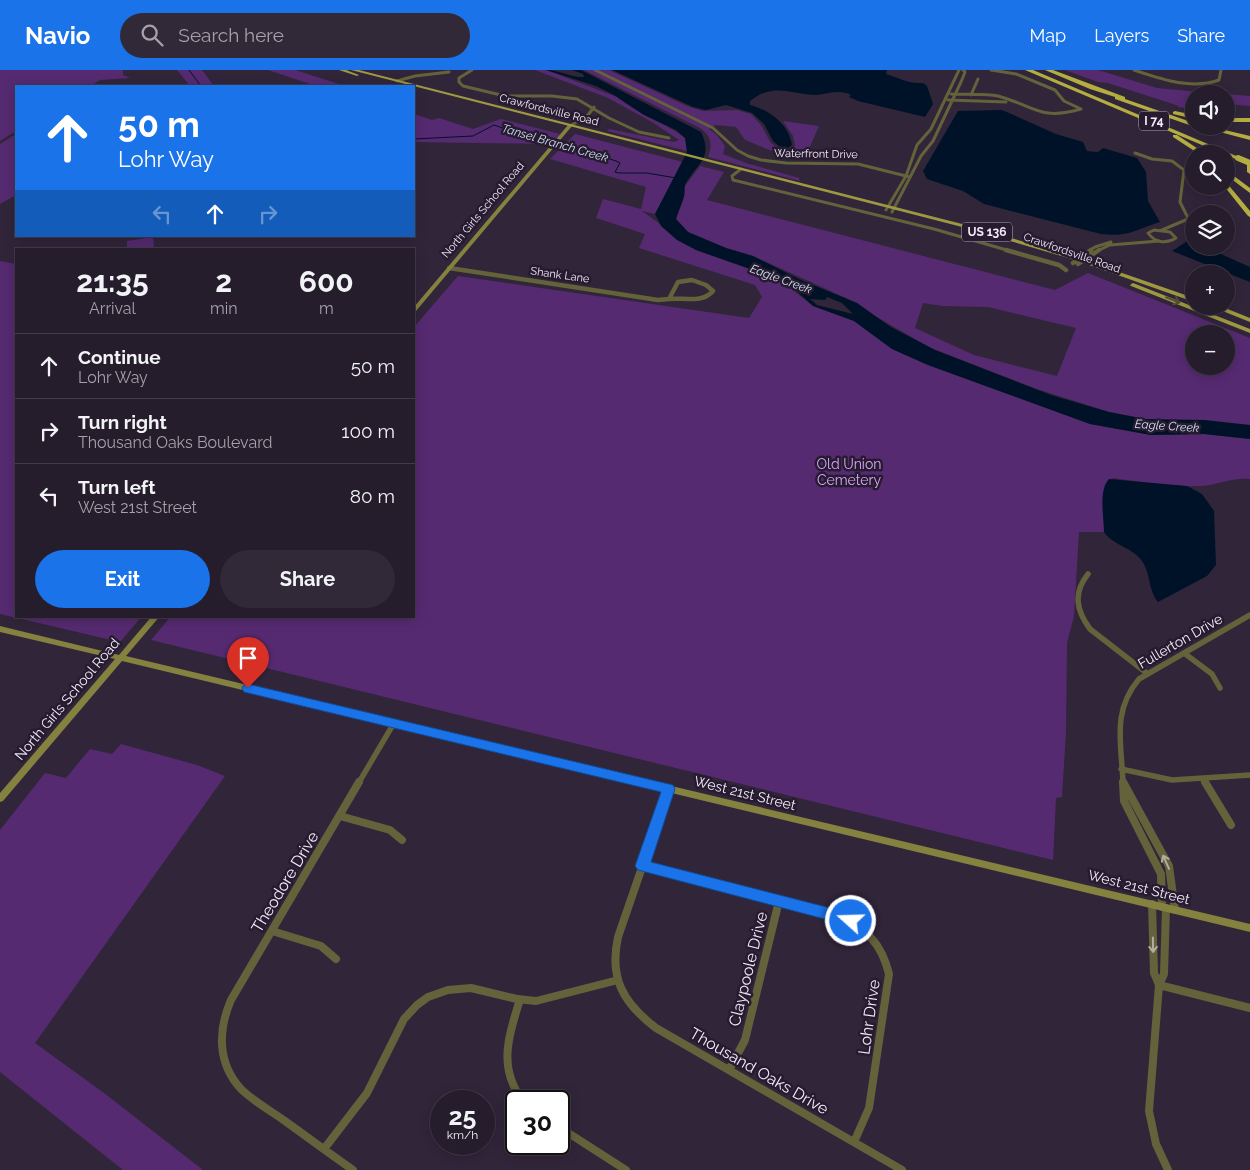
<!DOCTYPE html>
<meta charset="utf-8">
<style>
:root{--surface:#251c2c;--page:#312938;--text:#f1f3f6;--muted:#a3a1a9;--line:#423a48;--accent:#1a73e8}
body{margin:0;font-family:Raleway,sans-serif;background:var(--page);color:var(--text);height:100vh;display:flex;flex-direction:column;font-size:19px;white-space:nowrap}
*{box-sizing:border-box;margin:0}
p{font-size:16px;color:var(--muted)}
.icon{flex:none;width:28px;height:28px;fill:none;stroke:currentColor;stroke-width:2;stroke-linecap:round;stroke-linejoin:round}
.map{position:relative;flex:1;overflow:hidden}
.sheet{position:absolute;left:15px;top:178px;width:400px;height:370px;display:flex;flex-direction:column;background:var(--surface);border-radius:0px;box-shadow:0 2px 12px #0003,0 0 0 1px var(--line)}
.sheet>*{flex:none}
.guide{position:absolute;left:15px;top:15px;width:400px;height:152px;border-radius:0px;box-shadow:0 2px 12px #0003,0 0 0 1px var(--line);background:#1a73e8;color:#fff;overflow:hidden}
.controls{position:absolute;left:1185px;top:15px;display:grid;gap:10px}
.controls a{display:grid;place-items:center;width:50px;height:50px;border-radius:50%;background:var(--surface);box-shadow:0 2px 12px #0003,0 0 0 1px var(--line);font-size:25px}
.speed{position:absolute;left:430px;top:1020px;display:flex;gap:10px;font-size:25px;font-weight:700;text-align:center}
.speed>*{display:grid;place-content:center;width:65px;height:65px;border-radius:50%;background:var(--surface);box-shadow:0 2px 12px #0003,0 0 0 1px var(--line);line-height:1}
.speed small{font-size:12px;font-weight:400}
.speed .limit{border:2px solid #111;border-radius:8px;background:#fff;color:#111}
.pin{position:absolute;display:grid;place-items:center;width:42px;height:42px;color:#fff;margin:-51px -21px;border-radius:50% 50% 50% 0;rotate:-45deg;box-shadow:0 0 5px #0007}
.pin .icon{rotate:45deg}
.me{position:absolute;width:55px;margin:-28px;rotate:290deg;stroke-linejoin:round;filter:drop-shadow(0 0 4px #0008)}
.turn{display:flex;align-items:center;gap:18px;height:105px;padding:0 20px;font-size:22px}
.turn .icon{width:65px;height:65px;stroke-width:2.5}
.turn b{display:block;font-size:35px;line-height:42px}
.lanes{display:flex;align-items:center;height:48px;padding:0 20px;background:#0003;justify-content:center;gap:25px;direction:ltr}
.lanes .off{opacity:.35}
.eta{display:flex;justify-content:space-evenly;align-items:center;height:85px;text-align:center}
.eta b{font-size:30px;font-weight:700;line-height:35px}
.primary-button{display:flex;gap:10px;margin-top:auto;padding:10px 20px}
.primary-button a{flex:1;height:58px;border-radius:30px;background:var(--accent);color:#fff;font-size:20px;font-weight:700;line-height:58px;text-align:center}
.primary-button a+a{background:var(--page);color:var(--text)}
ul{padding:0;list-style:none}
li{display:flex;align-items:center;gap:15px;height:65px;padding:0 20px;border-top:1px solid var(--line)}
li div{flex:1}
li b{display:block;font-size:19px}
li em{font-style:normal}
header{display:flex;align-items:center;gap:30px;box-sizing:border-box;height:70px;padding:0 25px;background:var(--accent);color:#fff}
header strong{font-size:24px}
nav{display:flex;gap:28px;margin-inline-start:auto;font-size:18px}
.search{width:350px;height:45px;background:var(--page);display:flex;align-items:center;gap:12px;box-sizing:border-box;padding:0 18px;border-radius:28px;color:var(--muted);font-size:19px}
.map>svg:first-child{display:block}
</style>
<header>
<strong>Navio</strong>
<div class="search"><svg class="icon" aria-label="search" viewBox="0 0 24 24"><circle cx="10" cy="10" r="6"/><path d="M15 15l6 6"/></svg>Search here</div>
<nav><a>Map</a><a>Layers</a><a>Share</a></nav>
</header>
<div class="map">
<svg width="1250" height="1100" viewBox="0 0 1250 1100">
<rect width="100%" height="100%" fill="#31253a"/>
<path fill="#562a71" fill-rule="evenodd" d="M0,0h123v5l7,3 -30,2 -10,6h-74v45l-16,10z
M177,0h25l12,16h-24z
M268,0h27l50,16h-29z
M535,0h11l71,27c20,17 47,25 68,41l2,13 -80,-20 2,-2 65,13 5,-2 -27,-18 -44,-24z
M584,0h25l78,36 16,5 34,-1 14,4 10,11 10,18 6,4 12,3 6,-4 -2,-10 -10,-15 36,5 -14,32 -21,-2 -39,-16 -9,-13 -20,-2 -7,4 8,6 8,11 -2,8 23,9 53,15 1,3 -92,-24c5,-13 3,-21 -8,-29z
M1065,0h33l59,18 65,6h-28v15l-17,-2 2,-1 -3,-1 -68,-22 -10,-1z
M1226,24l24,2v10l-24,-2z
M414,44l18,6 7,-2 34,11 28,-10 59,15 -9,10 -137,-2z
M16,64v61l-16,9v-60z
M575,64l108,28 -28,52 -13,-3 54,39 84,30 33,26 41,15 38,28 36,16 162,59 61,11 53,-1 46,5v40c-17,-2 -32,6 -49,7 -29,1 -60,-4 -88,-8l-10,21 1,33h-25l-5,84 -7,27 -1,89 -4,65 -6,1 -3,62 -902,-220 20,-24h243v-289l44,-51 291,42 13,-21 -7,-12 -116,-37 6,-14 -49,-16 7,-19 38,10 5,-22 -96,-28z
M700,96l24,6 -17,28 348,90 33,-17 162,65v87l-105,-6 -36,-7 -72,-23 -106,-41 -58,-33 -16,-12 -104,-47 -27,-8 -38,-16 -12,-13 8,-21 1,-12zM923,233l19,3 46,1 88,21 -19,48 -83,-21 -59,-27zM1194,264h32v32h-32z
M153,167l1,10 -27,2v-8z
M0,191l16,3v352h126l-22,26 -120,-28z
M121,674l76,21 28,11 -190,267 69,50 99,77h-80l-123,-98v-242l45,-57 21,5 24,-29 22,5z"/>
<path fill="#001227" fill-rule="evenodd" d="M546,0c14,0 25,8 38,7l-1,-3 -11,-4h9l120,62c13,27 -5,32 -16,53 -1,3 0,8 -1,11 -2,8 -6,15 -8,23l12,13 38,16 27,8 48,24 56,23 34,24 44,23 116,45 58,17 36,7 60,1 45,5v14l-46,-5 -53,1 -61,-11 -162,-59 -36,-16 -38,-28 -41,-15 -21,-19 -16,-9 -80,-28 -19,-10 -16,-14 -6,-12 32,-62 -2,-14 -9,-8 -32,-15 -30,-20 -18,-9zM827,227l15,6 11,11 -36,-9 -7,-6 15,1z
M612,0h275l-1,4c14,4 22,10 37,9l4,3 6,18 -8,13 -67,-16 -9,-4 2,-2c-12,-6 -23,-1 -35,0 -15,0 -29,-6 -44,-4 -9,1 -15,5 -22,10v4c19,5 39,19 42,40l-4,3 -9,-2 -6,-5 -9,-17 -12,-11 -26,-8 -20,5 -13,-3z
M1002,40l54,24 27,8 4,9 11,1 5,-4 34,10 9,14 2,29 12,21c-26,8 -30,15 -59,12l-117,-30 -21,-13 -36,-12 -4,-8 35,-60z
M1189,170l5,2v4h9l47,21v15l-78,-31z
M1109,409l78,7 15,8 12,17 2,54 -9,11 -49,26c-10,-12 -7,-28 -16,-41 -10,-14 -28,-15 -38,-29 0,-16 -6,-41 5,-53z"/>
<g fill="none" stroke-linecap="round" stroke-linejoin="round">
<path stroke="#001227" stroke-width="1" d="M189,0l12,16
M414,69l59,-3 21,-11 31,11 47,10 44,15 4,2 -5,9 4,1h28l29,5"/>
<path stroke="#64623a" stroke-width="3" d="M472,0l-13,8v4l4,4 42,10h47l25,3 32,19 30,14 30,6
M595,0l118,58 24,22 11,6 13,4 25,3 72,1 52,13
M991,0l25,4 39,16 9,11 17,8
M1134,0c27,9 57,20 85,10l2,-10
M397,11l18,-5 34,-4
M951,24c16,1 32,-1 47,2 37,10 41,25 83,13
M971,25l7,-16
M948,30l58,2
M570,56l18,-11 6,-8
M1135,83l17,6 20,2 12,9 -4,32 9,18
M741,99l-9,7 1,4 201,49 76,22
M886,140l20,-34 11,-31 14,-16 28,-59
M892,142l29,-56 12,-15 28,-59 4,-10 -2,-2
M1154,160l16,2 6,6c-10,6 -21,5 -28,-5z
M1162,160l26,-11
M1089,181l6,-4 16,-5
M1097,181l13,-6 49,-4"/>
<path stroke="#64623a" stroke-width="4.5" d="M1006,180l53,15 7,5
M1073,193l18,-13
M1078,194l21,-14
M449,198l209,32 11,-1
M692,210l14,5 7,6c-11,13 -30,6 -44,8l9,-17z"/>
<path stroke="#64623a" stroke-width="5.5" d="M1088,504c-15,19 -12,36 2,55l58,45
M1184,583l28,21 8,14
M1121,699l51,11 78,-5
M1203,709l3,5
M1123,712l1,2
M358,714l36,-61
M1123,714c-1,-39 -12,-72 16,-105l111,-64"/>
<path stroke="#64623a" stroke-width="8" d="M1123,712l46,84 6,44
M1123,712l1,19 37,73 1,33
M1205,712l26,43
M669,719l-51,148c-9,41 5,66 38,91l246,142
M340,746l50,14 12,10
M642,796l196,50c29,14 43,26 51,58l-20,134 -15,34
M1152,834l2,69 5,12
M1166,838l-2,66 -5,11 -10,126 7,33 12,26
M272,861l49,15 15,13
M1159,915l91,23
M520,929c-11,37 -23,68 3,102
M729,1000l16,-30 34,-139
M559,1057l67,43
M324,1079l43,-56 37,-74 13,-14 11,-8 20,-7 23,-2 46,11 19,2 82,-21
M353,1100c-23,-16 -46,-33 -68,-49 -14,-10 -32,-20 -44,-32 -24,-26 -23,-59 -10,-89l128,-218"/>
<path fill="#85813f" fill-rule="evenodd" d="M568,55l4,1 -156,185 -2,1v-5z
M152,546h8l-34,40 1124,268v8l-1128,-271 -119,140 -3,1v-9l115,-134 -115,-27v-6l119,29z"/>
<path fill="#9e9940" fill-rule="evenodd" d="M339,0h7l13,5 -2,1z
M351,0h8l611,156 109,32 115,40v4l-119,-42 -109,-32z
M1133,213l117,46v4l-119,-47 -1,-1z
M1210,236h10l30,12v4z"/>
<path fill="#b4ae40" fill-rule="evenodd" d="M1025,0h8l208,88 -3,2 -12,-5v-1h-3z
M1045,0h8l72,27v2l69,24v3h2h-4l-77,-27v-2l-25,-8z
M1175,41l19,4v4l-21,-5v-2z
M1226,48h24v4h-24z
M1197,56h11l42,10v4z
M1173,65h4l29,19h-7l-26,-17z
M1250,91v13l-3,-2v-9z
M1226,100l24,18v5l-24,-18z
M1226,112l24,29v6l-2,-1 -24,-30h2z"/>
<path stroke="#b4ae40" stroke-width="6" d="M1238,88l12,5"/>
</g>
<defs><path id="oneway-shaft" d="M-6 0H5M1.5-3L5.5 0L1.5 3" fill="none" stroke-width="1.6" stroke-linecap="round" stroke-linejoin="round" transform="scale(1.25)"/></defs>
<use stroke="#574d36" href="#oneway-shaft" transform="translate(1173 230) rotate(21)"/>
<g stroke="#b2ada3">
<use href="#oneway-shaft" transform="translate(1166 792) rotate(-114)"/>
<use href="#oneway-shaft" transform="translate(1153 875) rotate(89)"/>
</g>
<path fill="#1a73e8" stroke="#114b97" d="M248,614l425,101 2,4 -24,73 187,48 18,7 2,4 -2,5 -5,2 -15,-6 -198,-52 -3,-4 26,-74 -417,-100 -2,-4 2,-3z"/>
<g text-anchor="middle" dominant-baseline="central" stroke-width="5" stroke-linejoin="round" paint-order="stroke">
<g font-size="11" fill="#f2ebf9" stroke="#271b30">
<text transform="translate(549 40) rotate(14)">Crawfordsville Road</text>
<text transform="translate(816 84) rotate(1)">Waterfront Drive</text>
<text transform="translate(483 140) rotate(-50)">North Girls School Road</text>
<text transform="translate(1072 183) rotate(19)">Crawfordsville Road</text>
<text transform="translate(560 205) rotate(8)">Shank Lane</text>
</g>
<g fill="#271b30" stroke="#b5adbd" stroke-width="1">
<rect x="1139" y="41.5" width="30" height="19" rx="4"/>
<rect x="962" y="152.5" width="50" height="19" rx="4"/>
</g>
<g font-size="12" font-weight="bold" fill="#f2ebf9">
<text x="1154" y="51">I 74</text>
<text x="987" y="162">US 136</text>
</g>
<g font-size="12" font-style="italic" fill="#cfe1f4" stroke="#271b30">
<text transform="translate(555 73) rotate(16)">Tansel Branch Creek</text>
<text transform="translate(781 209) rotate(20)">Eagle Creek</text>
<text transform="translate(1167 356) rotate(4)">Eagle Creek</text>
</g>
<g font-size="14" fill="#d8a6fb" stroke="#271b30">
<text x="849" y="394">Old Union<tspan x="849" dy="16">Cemetery</tspan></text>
</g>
<g font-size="14" fill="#f2ebf9" stroke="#271b30">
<text transform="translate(1180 571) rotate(-30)">Fullerton Drive</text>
<text transform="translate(67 629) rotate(-50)">North Girls School Road</text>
<text transform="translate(745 723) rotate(14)">West 21st Street</text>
<text transform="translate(1139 817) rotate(14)">West 21st Street</text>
</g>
<g font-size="16" fill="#f2ebf9" stroke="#271b30">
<text transform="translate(285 812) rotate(-59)">Theodore Drive</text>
<text transform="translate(748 899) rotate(-76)">Claypoole Drive</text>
<text transform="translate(869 947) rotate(-82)">Lohr Drive</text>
<text transform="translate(759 1001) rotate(30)">Thousand Oaks Drive</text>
</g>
</g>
</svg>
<div class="controls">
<a><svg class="icon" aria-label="sound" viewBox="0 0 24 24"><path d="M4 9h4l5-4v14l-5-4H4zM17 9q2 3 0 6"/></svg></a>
<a><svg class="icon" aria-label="search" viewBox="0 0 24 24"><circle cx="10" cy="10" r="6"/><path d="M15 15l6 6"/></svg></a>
<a><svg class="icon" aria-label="layers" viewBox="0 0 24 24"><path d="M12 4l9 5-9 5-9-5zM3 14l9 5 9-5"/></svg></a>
<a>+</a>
<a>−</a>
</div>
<div class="speed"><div>25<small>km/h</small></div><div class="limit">30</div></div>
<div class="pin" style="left:248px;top:618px;background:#d93025"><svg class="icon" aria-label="arrive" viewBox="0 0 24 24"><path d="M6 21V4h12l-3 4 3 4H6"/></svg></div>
<svg class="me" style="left:851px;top:851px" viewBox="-20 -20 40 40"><circle r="17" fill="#1a73e8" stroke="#fff" stroke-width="3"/><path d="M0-11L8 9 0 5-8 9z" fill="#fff"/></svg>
<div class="guide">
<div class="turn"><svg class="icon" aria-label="ahead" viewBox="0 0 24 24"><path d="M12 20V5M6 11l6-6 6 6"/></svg><div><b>50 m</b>Lohr Way</div></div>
<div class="lanes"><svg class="icon off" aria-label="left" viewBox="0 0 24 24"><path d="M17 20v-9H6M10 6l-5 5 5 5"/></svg><svg class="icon" aria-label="ahead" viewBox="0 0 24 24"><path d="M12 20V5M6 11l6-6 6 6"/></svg><svg class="icon off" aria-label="right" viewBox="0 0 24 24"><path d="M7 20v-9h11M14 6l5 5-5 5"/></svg></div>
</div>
<section class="sheet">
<div class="eta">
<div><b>21:35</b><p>Arrival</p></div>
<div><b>2</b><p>min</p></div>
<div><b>600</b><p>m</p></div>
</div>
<ul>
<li><svg class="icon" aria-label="ahead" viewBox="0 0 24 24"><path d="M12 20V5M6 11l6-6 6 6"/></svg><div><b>Continue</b><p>Lohr Way</p></div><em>50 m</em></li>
<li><svg class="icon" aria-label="right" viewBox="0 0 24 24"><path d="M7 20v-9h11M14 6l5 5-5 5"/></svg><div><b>Turn right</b><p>Thousand Oaks Boulevard</p></div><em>100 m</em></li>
<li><svg class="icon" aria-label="left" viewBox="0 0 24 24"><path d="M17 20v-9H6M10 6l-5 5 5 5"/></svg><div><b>Turn left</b><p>West 21st Street</p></div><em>80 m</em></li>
</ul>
<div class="primary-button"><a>Exit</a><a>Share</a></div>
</section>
</div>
